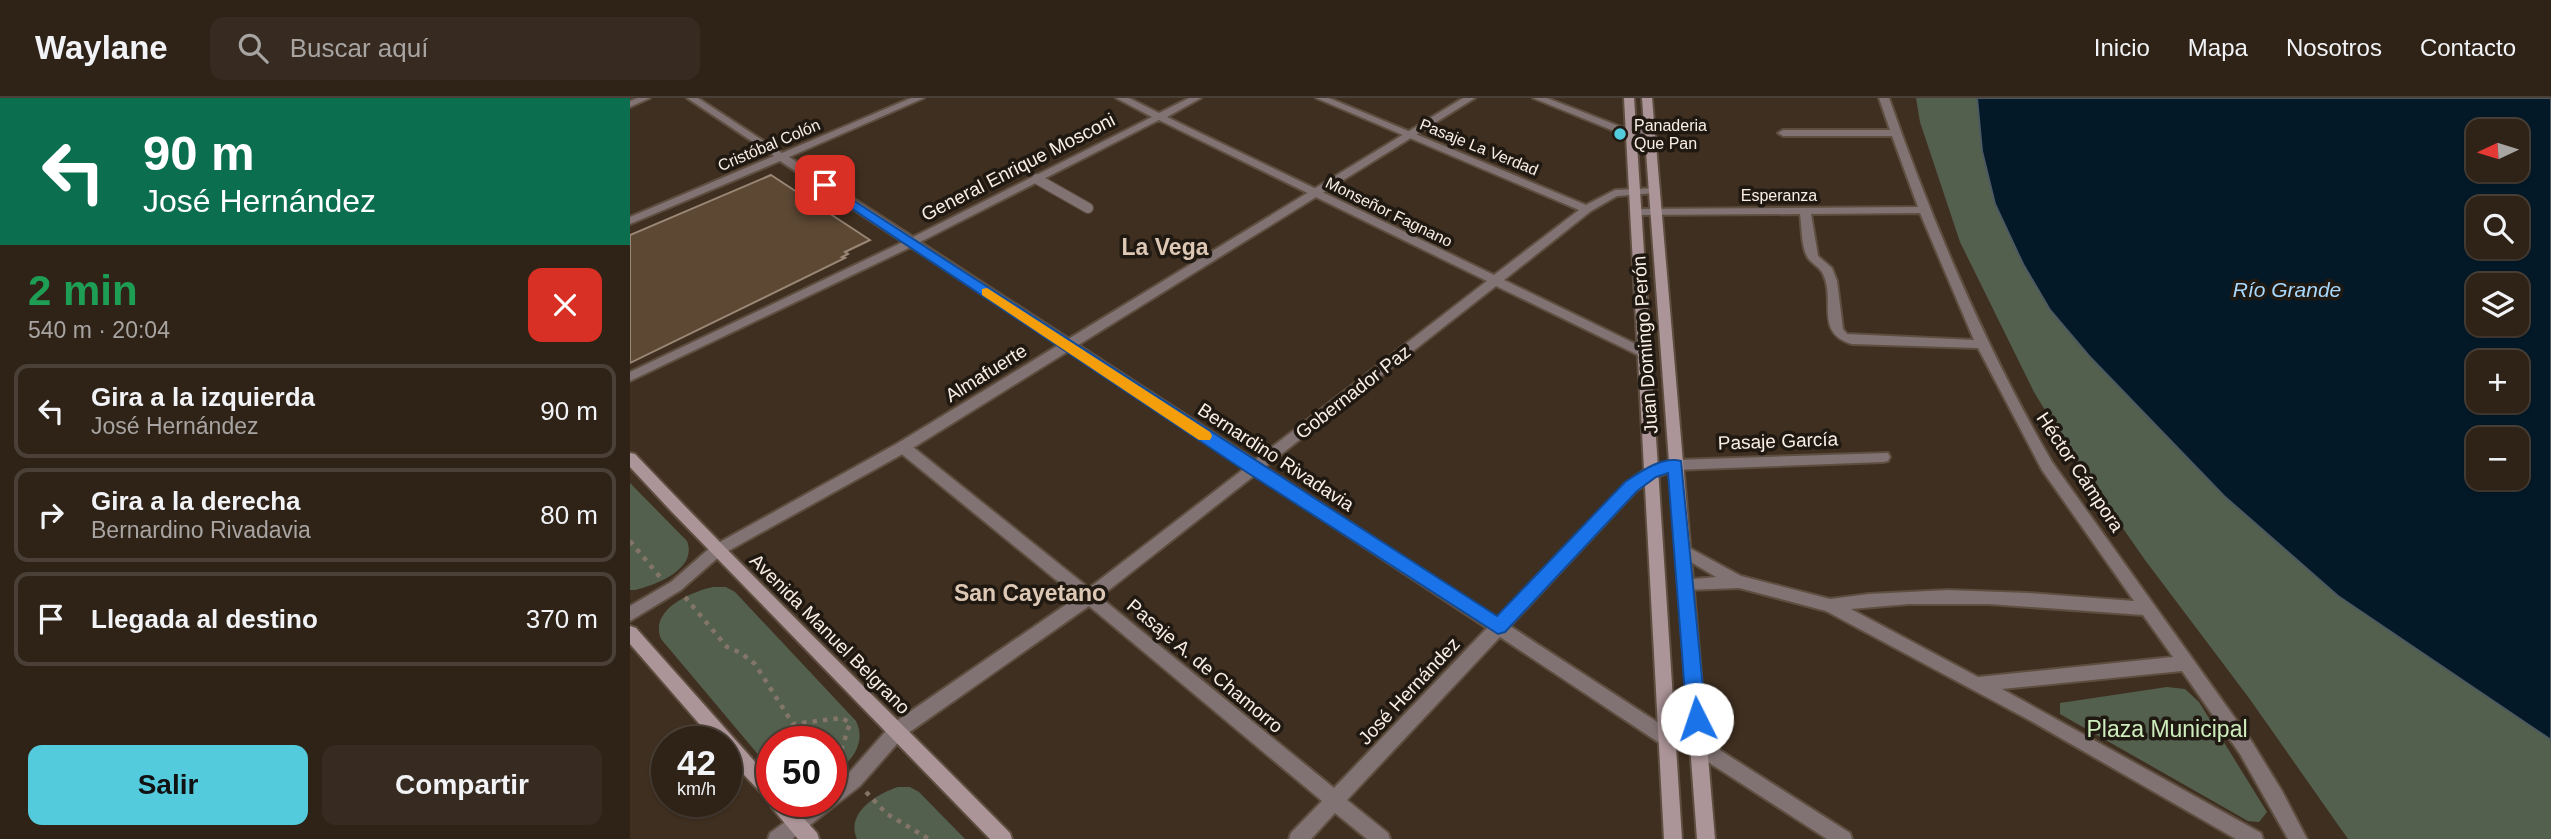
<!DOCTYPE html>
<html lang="es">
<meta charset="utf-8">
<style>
:root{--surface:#2f2318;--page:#372b21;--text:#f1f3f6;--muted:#a7a4a2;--line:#4a4037;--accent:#54cadd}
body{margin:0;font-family:Helvetica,sans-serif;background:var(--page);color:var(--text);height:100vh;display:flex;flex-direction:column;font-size:26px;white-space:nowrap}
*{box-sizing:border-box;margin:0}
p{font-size:23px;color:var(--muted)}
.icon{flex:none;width:38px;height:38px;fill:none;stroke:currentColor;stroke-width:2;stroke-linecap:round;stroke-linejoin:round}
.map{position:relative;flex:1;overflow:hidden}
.drawer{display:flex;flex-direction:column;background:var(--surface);width:630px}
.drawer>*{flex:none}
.guide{background:#0b6e4f;color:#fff;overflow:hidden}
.needle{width:46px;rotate:266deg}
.buttons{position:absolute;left:1836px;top:21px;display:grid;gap:14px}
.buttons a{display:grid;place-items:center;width:63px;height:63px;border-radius:14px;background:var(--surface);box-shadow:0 2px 5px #0004,0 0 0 2px var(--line);font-size:35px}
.speed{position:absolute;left:21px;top:628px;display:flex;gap:14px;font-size:35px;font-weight:700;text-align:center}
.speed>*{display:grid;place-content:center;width:91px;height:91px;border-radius:50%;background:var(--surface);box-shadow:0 2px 5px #0004,0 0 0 2px var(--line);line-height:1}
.speed small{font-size:18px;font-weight:400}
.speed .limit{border:10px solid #d22;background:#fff;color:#111}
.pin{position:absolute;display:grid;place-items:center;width:60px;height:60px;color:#fff;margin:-30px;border-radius:14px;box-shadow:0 4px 10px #0006}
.me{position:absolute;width:77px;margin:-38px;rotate:356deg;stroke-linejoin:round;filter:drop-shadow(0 0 5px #0008)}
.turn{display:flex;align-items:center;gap:24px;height:147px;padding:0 28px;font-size:32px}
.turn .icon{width:91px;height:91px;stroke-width:2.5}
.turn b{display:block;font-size:49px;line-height:60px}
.round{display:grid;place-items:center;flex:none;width:74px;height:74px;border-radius:14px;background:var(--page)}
.headline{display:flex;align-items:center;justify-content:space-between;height:119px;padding:0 28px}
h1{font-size:42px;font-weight:600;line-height:52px;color:#1e9e55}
.action{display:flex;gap:14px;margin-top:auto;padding:14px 28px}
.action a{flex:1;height:80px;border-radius:14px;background:var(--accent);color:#111;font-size:28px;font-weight:600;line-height:80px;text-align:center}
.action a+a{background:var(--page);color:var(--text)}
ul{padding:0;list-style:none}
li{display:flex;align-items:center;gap:21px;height:94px;margin:0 14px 10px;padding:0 14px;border:4px solid var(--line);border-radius:14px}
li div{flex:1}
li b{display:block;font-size:26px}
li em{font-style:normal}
header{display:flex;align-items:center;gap:42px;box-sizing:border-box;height:98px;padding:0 35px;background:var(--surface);border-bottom:2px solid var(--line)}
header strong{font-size:33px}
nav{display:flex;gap:38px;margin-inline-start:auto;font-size:24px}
.search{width:490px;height:63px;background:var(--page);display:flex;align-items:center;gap:18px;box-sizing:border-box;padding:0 24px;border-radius:14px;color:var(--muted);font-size:26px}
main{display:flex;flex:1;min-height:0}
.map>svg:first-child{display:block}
</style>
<header>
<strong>Waylane</strong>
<div class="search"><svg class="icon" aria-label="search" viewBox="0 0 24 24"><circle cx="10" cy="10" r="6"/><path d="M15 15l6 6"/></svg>Buscar aquí</div>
<nav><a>Inicio</a><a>Mapa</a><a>Nosotros</a><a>Contacto</a></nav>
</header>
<main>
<section class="drawer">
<div class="guide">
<div class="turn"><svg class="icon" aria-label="left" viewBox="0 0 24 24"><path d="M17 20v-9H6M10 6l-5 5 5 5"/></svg><div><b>90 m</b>José Hernández</div></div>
</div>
<div class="headline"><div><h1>2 min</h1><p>540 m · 20:04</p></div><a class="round" style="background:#d93025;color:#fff"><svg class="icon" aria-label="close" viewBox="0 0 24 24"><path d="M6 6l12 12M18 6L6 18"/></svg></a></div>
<ul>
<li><svg class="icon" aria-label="left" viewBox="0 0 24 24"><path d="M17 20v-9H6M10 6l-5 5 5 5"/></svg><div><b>Gira a la izquierda</b><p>José Hernández</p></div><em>90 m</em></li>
<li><svg class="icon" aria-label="right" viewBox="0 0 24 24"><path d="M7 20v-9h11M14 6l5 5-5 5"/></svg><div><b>Gira a la derecha</b><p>Bernardino Rivadavia</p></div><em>80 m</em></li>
<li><svg class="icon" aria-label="arrive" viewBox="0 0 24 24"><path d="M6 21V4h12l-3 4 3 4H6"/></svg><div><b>Llegada al destino</b></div><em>370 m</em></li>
</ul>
<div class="action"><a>Salir</a><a>Compartir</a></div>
</section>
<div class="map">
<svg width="1921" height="741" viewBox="0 0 1921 741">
<rect width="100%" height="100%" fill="#3f2f20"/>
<path fill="#54604e" d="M1286,0h61l5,53 41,113 27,46 39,46 135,140 114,100 213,144v99h-203l-99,-141 -104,-138 -71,-102 -40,-66 -74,-150 -40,-120z
M0,385l57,58c11,28 -31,44 -52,49h-5z
M83,489h13l9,5 121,129c11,22 -5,43 -25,54v-33h-59v29l-111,-132c-12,-29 29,-47 52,-52z
M1537,589l18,2 14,13 68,110 -8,10 -11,-1 -188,-107v-11z
M268,689h12l9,5 46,47h-108c-12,-26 21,-46 41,-52z"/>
<path fill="#031928" stroke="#4d5960" stroke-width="2" fill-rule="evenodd" d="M1347,0h574v642l-213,-144 -114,-100 -135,-140 -39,-46 -27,-46 -28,-60 -13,-53zM1848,33h38v39h-38zM1848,110h38v39h-38zM1848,187h38v39h-38zM1848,264h38v39h-38zM1848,341h38v39h-38z"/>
<path fill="#5d4834" stroke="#9a8775" stroke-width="2" d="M141,77l99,65 -25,12 3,2 -6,3 3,1 -215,105v-128z"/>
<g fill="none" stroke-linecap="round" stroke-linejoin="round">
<defs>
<path id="service" d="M407,81l51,29"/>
<path id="minor" d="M7,0h13l-20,9v-6z
M57,0h11l84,55 129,-55h13l-135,59 124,80 239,-120 -36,-19h13l30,15 30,-15h12l-34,19 327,158 85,-65 -263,-112h13l257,107 29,-15 43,-2 1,2 -5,3 -37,3 -26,15 -87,69 144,70 2,3 -2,3h-8l-144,-70 -231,181 232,151 129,-135 20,-14 29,-9 213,-7 2,4 -2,4 -5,1 -208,8 -19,7 -20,14 -126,135 161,105 33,9 146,93 2,6h-25l-133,-86 -33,-9 -161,-107 -153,163 41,33 2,6h-23l-32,-26 -24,26h-22l2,-6 31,-32 -233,-195 -185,130 -44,50 -68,53h-24l2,-6 42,-31h19v-16l17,-12 44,-50 185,-127 -179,-146 -2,-4 2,-4h10l181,145 156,-120 -334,-221 -281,134v-9l273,-130 -123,-81 -150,63v-7l144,-61zM529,22l328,161 -232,179 -335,-218zM625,377l232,153 -153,160 -234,-191z
M903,0h14l77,30 25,1 5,3 -5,3 -30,-2z
M1249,0h10c44,126 96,248 163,364l200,280 30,49 25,48h-19l-48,-85 -58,-83 -180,18 259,144 2,6h-27l-205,-118 -205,-110 -87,-23 -52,2 -5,-2 -3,-4 3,-4 34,-3 -37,-22 -2,-4 2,-4 5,-2 57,31 89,23 39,-5 79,-4 80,3 106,8 -92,-131 -64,-122 -126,-4c-38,-11 -16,-44 -29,-70 -3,-7 -11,-10 -15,-16 -7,-11 -6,-31 -8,-44l-164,1 -5,-3 5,-3 282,-2 -26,-71h-109l-5,-3 5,-3h107zM1290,115l54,127 -127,-6 -4,-5 -6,-48 -5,-13 -14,-12 -7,-42zM1279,506h79l155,11 30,42 -195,20 -127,-68z"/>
<path id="tertiary" d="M833,0h12l-567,353 -187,104 -40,35 -51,31v-15l41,-24 40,-35 187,-104z"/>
<path id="secondary" d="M994,0h10l48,741h-18z
M1012,0h10l63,741h-18z
M0,355l5,1c122,129 250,252 375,379l2,6h-22l-319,-328 -41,-44z
M0,528l6,2 136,153v21h17l28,31 2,6h-21l-26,-31 -3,-7 -43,-45v-14h-11l-85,-98z"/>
</defs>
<use href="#service" stroke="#5d4e3f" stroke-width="12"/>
<use href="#minor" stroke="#5d4e3f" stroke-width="4"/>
<use href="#tertiary" stroke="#5d4e3f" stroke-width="4"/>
<use href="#secondary" stroke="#5d4e3f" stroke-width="4"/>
<path stroke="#837568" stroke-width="4.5" stroke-dasharray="4.5 6" stroke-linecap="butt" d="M0,443l30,36
M55,499l42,50 14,6 14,11 38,60 49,-6 8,5 -12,37 4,5
M236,694l21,22 42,25"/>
<use href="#service" stroke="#817273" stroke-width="10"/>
<use href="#minor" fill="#817273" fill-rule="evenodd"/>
<use href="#tertiary" fill="#817273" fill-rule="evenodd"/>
<use href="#secondary" fill="#ac9598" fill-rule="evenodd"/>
</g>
<path fill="#1a73e8" stroke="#114b97" stroke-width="2" d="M195,84l672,434 128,-134c15,-10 37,-26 56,-21l25,258 -3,7 -6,2 -7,-2 -3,-7 -19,-246 -12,4 -19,14 -132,141 -7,2 -250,-161 -427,-285v-5z"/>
<path fill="#f59e0b" d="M357,190l223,144 2,4 -2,4h-11l-217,-145v-6z"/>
<circle fill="#54cadd" stroke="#201912" stroke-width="2.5" cx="990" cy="36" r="7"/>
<g text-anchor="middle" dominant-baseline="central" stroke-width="7" stroke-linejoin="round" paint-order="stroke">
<g font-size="16" fill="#f9eee4" stroke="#201912" text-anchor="start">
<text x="1004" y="27">Panaderia<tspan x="1004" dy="18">Que Pan</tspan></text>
</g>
<g font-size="16" fill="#f9eee4" stroke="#201912">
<text transform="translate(139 47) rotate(-23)">Cristóbal Colón</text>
<text transform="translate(849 49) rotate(22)">Pasaje La Verdad</text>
<text x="1149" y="97">Esperanza</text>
<text transform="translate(759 114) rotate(26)">Monseñor Fagnano</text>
</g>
<g font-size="19" fill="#f9eee4" stroke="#201912">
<text transform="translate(388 69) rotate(-27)">General Enrique Mosconi</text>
<text transform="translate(1015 247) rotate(-94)">Juan Domingo Perón</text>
<text transform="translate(356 275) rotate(-32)">Almafuerte</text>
<text transform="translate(723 294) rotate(-38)">Gobernador Paz</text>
<text transform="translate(1148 343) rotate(-2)">Pasaje García</text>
<text transform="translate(646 359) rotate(33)">Bernardino Rivadavia</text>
<text transform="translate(1450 374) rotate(56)">Héctor Cámpora</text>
<text transform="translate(200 536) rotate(45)">Avenida Manuel Belgrano</text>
<text transform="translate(575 568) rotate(40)">Pasaje A. de Chamorro</text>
<text transform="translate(779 593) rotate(-47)">José Hernández</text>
</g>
<g font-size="21" font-style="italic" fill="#a7d8fd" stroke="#201912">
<text x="1657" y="191">Río Grande</text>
</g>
<g font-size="23" font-weight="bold" fill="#ddc8b5" stroke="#201912">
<text x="535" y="149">La Vega</text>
<text x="400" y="495">San Cayetano</text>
</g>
<g font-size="23" fill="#ceedbd" stroke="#201912">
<text x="1537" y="631">Plaza Municipal</text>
</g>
</g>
</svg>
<div class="buttons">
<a><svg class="needle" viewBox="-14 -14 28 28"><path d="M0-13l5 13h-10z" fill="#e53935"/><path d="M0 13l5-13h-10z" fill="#a7a4a2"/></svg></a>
<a><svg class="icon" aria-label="search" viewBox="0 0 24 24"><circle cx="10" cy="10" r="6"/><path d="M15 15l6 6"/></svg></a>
<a><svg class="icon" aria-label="layers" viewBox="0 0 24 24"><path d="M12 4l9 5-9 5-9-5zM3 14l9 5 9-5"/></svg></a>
<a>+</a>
<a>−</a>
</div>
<div class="speed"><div>42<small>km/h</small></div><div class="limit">50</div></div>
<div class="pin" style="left:195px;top:87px;background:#d93025"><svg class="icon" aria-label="arrive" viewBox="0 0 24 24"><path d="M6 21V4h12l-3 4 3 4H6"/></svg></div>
<svg class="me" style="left:1067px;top:621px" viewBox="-20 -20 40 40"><circle r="19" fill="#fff"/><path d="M0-13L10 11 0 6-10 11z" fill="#1a73e8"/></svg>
</div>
</main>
